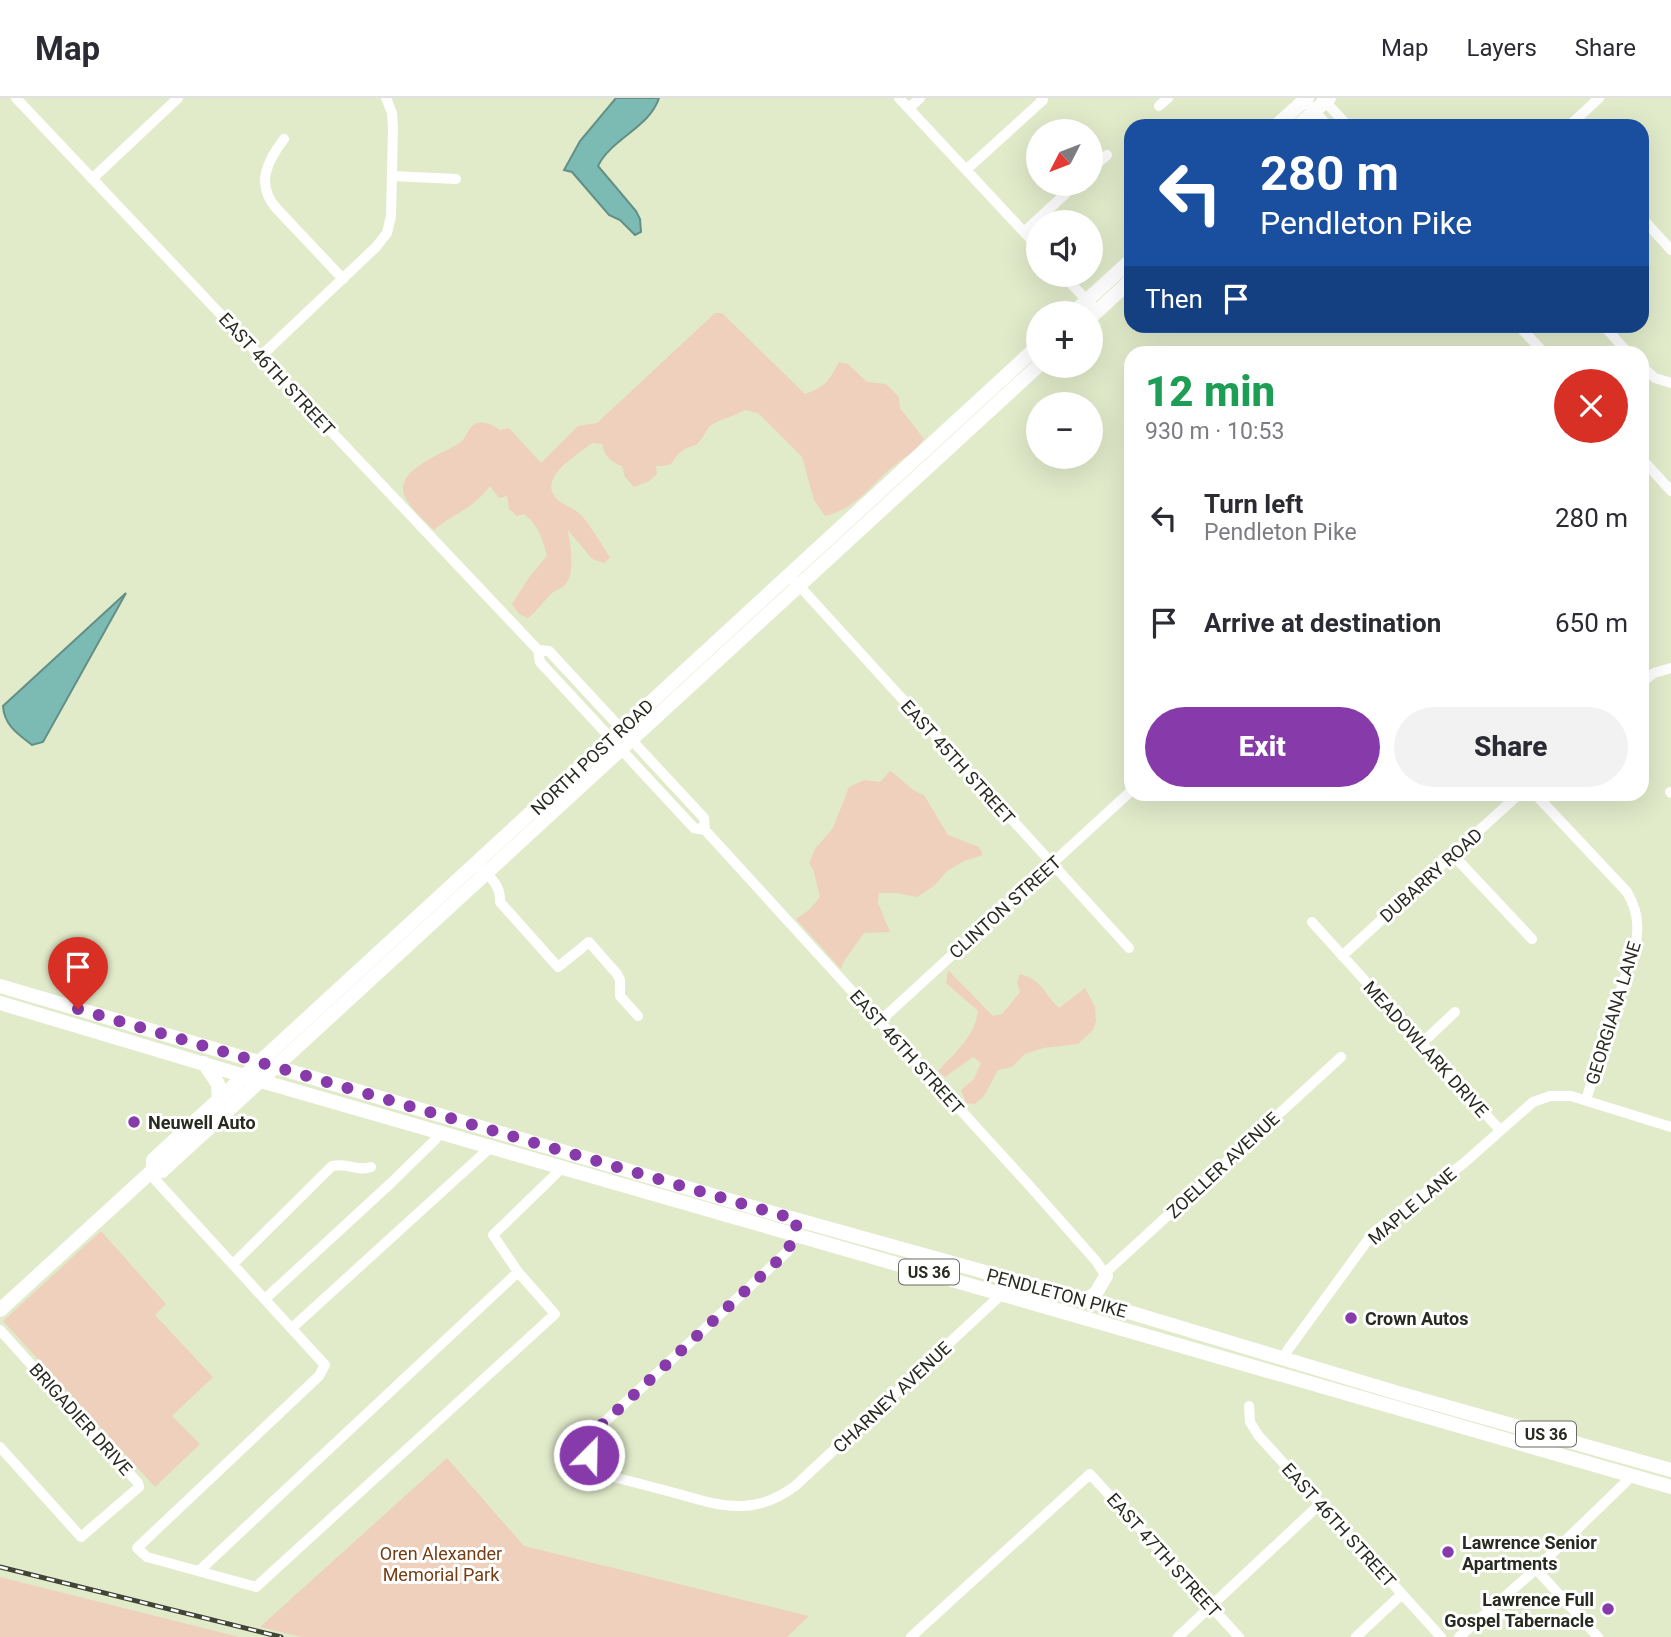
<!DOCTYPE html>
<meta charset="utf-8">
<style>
:root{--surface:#fff;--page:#f2f2f3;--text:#2b2b33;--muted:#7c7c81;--line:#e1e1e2;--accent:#873aaa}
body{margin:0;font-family:Roboto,sans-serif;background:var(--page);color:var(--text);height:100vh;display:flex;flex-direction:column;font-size:26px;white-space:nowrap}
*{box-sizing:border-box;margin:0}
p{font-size:23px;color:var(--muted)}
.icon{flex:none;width:38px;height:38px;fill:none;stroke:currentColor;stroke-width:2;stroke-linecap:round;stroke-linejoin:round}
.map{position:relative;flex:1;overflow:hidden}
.drawer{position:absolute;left:1124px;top:248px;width:525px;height:455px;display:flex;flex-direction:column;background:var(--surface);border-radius:21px;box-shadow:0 7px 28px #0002}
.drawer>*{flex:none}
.banner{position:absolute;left:1124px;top:21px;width:525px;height:214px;border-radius:21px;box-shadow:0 7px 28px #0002;background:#1a4fa0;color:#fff;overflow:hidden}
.needle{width:46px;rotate:228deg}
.tools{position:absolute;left:1026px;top:21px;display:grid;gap:14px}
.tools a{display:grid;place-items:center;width:77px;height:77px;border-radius:50%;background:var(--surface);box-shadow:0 7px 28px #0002;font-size:35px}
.pin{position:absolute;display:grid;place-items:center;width:60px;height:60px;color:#fff;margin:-72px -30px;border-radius:50% 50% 50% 0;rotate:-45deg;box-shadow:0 0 7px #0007}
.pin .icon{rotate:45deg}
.me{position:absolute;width:77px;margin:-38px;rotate:23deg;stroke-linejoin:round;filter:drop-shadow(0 0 5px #0008)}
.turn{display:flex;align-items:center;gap:24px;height:147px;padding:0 21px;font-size:32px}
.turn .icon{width:91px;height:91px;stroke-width:2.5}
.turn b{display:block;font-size:49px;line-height:60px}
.then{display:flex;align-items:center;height:66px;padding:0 21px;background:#0003;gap:14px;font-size:26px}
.round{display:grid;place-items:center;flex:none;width:74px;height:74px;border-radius:37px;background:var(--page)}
.headline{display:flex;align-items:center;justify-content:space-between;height:119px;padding:0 21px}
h1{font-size:42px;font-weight:800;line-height:52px;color:#1e9e55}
.cta{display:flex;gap:14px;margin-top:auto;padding:14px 21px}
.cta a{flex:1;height:80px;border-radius:42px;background:var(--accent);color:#fff;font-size:28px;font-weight:800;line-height:80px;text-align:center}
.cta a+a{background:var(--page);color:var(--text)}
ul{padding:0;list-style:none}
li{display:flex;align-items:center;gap:21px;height:105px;padding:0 21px}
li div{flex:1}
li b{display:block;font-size:26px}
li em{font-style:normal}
header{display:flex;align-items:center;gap:42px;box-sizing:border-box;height:98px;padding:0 35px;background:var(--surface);border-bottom:2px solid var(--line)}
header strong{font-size:33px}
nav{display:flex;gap:38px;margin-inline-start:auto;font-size:24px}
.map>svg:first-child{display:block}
</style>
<header>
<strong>Map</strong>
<nav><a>Map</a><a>Layers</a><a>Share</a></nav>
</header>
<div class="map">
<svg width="1671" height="1539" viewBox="0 0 1671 1539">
<rect width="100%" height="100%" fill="#e1ebca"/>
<path fill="#eed0bd" d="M715,215h7l83,81c20,-6 25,-15 34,-32l9,2 19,18 19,2 13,13 1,11 24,31c-9,13 -21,19 -33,29 -23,20 -34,40 -66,48l-11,-16 -12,-43 -44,-44 -13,-3c-11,7 -24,8 -35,16 -5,5 -7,13 -13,18 -4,3 -11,3 -15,7 -13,10 -4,15 -26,15l1,8 -8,7 -15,6 -9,-10 -3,-11c-12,-4 -17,-10 -20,-22l-10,-1c-13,11 -53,33 -37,54 5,7 17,10 24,16 8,7 25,34 31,45l-6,5 -12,-4 -24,-29c2,15 8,42 -3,55 -4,4 -10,5 -14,9 -8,8 -13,16 -23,24l-9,-4 -7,-10 18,-28 17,-20c-4,-16 -9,-32 -23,-42l-7,2 -8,-7 -2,-13 -8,2 -9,-12c-19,25 -35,26 -56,44 -10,-10 -32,-28 -31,-43 2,-22 44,-34 59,-46 5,-5 6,-13 13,-17 9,-4 18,1 25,6l9,-2 32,35 37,-37 19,-3z
M890,673c13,8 20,20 34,24l24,40 31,12 4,8 -19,6 -17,10 -13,15 -17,11 -21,-4h-17l-1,10 12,29 -26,1 -20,28 -3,8 -45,-50 13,-9 11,-13 -7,-28 -4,-6 6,-14 18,-21 16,-41 15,-7 16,2z
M948,872l45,46 9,-2 18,-22 -3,-9 3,-9c22,6 24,19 39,34l26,-20 10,19 1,14 -3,9 -15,14 -35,4 -18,6 -13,13 -14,3 -14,26 -9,8 -9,-1 -5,-13 13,-11 7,-16 -8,-6 -28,20 -7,-6c17,-18 37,-35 40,-60l-32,-28z
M101,1133l65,73 -11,11 58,62 -41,39 28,28 -45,43 -152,-166z
M447,1360l77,88 285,70 -22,21h-485l-42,-10z
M0,1479l239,60h-239z"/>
<path fill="#7cbab4" stroke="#638f87" stroke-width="2" d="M616,0h43c-9,29 -48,41 -61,68l38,45 4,8 1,13 -6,3 -15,-15 -11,-5 -37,-43 -8,-2 16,-29z
M126,495l-83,149 -11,3c-14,-11 -28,-20 -29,-39z"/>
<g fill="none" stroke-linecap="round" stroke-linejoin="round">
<path stroke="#fff" stroke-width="10" d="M16,0l522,552 2,12 154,166 11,2 323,354 68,77 10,15
M899,0l139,149
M1302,0l26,28
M1322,0l26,28
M1159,8l9,-8
M909,10l11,-10
M1569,28l30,-28
M284,41c-17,22 -29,46 -7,70l66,70
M966,72l77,-70 -2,-2
M1090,72l17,-15
M392,78l64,3
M92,81l86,-81
M1642,120l29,32
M1024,134l52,-48
M1063,177l34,36
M1519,228l26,28
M1604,228l25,28
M260,259l116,-110 11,-14 4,-17 2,-88 -1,-15 -6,-15
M1642,269l13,11 16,5
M1642,361l29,32
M794,482l335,368
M538,552l11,1 155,167 1,12
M1642,584l12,-9 17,-5
M1670,694l1,1
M1535,696l92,98c10,17 13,35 8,54l-49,154
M1453,757l79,84
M480,770c12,10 21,19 20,34l58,65 31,-25 28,32 3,6v16l18,20
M1312,824l188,208
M1342,858l177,-162
M879,924l251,-230
M1421,946l34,-32
M149,1075l176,192 -6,11 -182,172 10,9 109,30 299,-273 -37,-42 -25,-37 70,-68
M796,1131l-8,22 -193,180c-11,17 -6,33 11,44 23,6 46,12 69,18 45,13 79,24 120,-7l207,-192
M233,1166l99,-98c17,-4 25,6 39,1
M1105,1175l236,-216
M265,1201l126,-116 44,-43 6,-9
M292,1230l200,-182
M0,1232l138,153 1,4 -58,50 -81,-90
M1284,1260l3,-7 86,-118 91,-70 69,-61 17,-6h21l100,31
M1249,1308l1,16 8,13 183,202
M1536,1471l62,68
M199,1473l319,-299
M911,1539l179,-163 149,163
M1178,1539l142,-133
M1356,1539l46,-43
M1459,1539l77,-68 96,-93"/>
<path stroke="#fff" stroke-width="14" d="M1276,28l31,-28
M1298,28l31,-28
M1073,215l57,-52
M1090,220l40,-37
M0,888l773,227 359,100 266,80 273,77
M0,905l261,78 1410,406
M204,965l14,21 1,16
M153,1072l9,1 876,-805
M1085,1203l11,-8 10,-17
M0,1212l153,-140v-10l885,-814"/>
<defs>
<path id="rail" d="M0,1469l281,70"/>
</defs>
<use href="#rail" stroke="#414536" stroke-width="5"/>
<use href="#rail" stroke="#fff" stroke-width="2.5" stroke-dasharray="8" stroke-linecap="butt"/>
</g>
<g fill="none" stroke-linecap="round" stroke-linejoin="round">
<path stroke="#873aaa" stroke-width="12" stroke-dasharray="0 21.6" d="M78,911l720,211 -10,31 -191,178 -6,9 -2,17"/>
</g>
<g fill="#873aaa" stroke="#fff" stroke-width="2.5">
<circle cx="134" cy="1024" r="7"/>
<circle cx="1351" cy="1220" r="7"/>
<circle cx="1448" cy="1454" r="7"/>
<circle cx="1608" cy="1511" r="7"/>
</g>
<g text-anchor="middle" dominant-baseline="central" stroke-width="6" stroke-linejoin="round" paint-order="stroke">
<g fill="#fff" stroke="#686b62" stroke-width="2">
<rect x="899" y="1161.5" width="60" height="25" rx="5"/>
<rect x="1516" y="1323.5" width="60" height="25" rx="5"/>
</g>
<g font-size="16" font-weight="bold" fill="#282b1f">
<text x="929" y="1174">US 36</text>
<text x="1546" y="1336">US 36</text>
</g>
<g font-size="18" fill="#282b1f" stroke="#fff">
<text transform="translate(277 276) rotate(47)">EAST 46TH STREET</text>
<text transform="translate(592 659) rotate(-43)">NORTH POST ROAD</text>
<text transform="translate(958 664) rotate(48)">EAST 45TH STREET</text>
<text transform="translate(1431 777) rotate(-42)">DUBARRY ROAD</text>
<text transform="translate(1005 809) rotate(-42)">CLINTON STREET</text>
<text transform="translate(1613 915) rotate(-73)">GEORGIANA LANE</text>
<text transform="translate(1426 951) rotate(48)">MEADOWLARK DRIVE</text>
<text transform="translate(907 954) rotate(48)">EAST 46TH STREET</text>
<text transform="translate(1223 1067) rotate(-43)">ZOELLER AVENUE</text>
<text transform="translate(1412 1108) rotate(-40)">MAPLE LANE</text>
<text transform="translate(1057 1195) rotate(15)">PENDLETON PIKE</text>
<text transform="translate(892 1299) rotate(-43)">CHARNEY AVENUE</text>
<text transform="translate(81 1321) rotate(48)">BRIGADIER DRIVE</text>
<text transform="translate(1339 1427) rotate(48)">EAST 46TH STREET</text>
<text transform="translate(1164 1457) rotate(48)">EAST 47TH STREET</text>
</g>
<g font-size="18" font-weight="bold" fill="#282b1f" stroke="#fff" text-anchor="start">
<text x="148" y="1024">Neuwell Auto</text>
<text x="1365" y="1220">Crown Autos</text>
<text x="1462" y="1444">Lawrence Senior<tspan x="1462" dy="21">Apartments</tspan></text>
<text x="1594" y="1501" text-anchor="end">Lawrence Full<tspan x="1594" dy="21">Gospel Tabernacle</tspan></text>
</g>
<g font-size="18" fill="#753d12" stroke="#fff">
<text x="441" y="1455">Oren Alexander<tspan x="441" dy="21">Memorial Park</tspan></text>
</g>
</g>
</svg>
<div class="tools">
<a><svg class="needle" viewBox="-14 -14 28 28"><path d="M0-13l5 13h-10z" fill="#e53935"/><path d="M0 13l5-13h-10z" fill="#7c7c81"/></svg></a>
<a><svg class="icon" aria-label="sound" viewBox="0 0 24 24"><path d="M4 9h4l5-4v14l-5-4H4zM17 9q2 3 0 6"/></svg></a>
<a>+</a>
<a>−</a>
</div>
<div class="pin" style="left:78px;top:911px;background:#d93025"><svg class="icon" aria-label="arrive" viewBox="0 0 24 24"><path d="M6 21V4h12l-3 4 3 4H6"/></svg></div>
<svg class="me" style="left:589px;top:1357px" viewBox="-20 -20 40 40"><circle r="17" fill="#873aaa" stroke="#fff" stroke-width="3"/><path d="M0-11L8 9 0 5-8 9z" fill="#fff"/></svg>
<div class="banner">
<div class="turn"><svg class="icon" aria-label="left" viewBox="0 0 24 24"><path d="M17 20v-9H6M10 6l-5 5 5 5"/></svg><div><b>280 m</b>Pendleton Pike</div></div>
<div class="then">Then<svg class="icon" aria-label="arrive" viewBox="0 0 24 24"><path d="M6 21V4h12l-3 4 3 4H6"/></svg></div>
</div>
<section class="drawer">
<div class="headline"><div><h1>12 min</h1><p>930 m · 10:53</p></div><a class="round" style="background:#d93025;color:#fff"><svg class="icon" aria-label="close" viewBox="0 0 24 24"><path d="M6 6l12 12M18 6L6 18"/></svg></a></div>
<ul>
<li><svg class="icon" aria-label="left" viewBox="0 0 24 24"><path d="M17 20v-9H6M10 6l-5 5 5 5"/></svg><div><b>Turn left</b><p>Pendleton Pike</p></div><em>280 m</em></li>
<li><svg class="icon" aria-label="arrive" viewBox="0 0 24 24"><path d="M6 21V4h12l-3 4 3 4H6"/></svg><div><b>Arrive at destination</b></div><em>650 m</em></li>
</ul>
<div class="cta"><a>Exit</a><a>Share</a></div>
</section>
</div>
